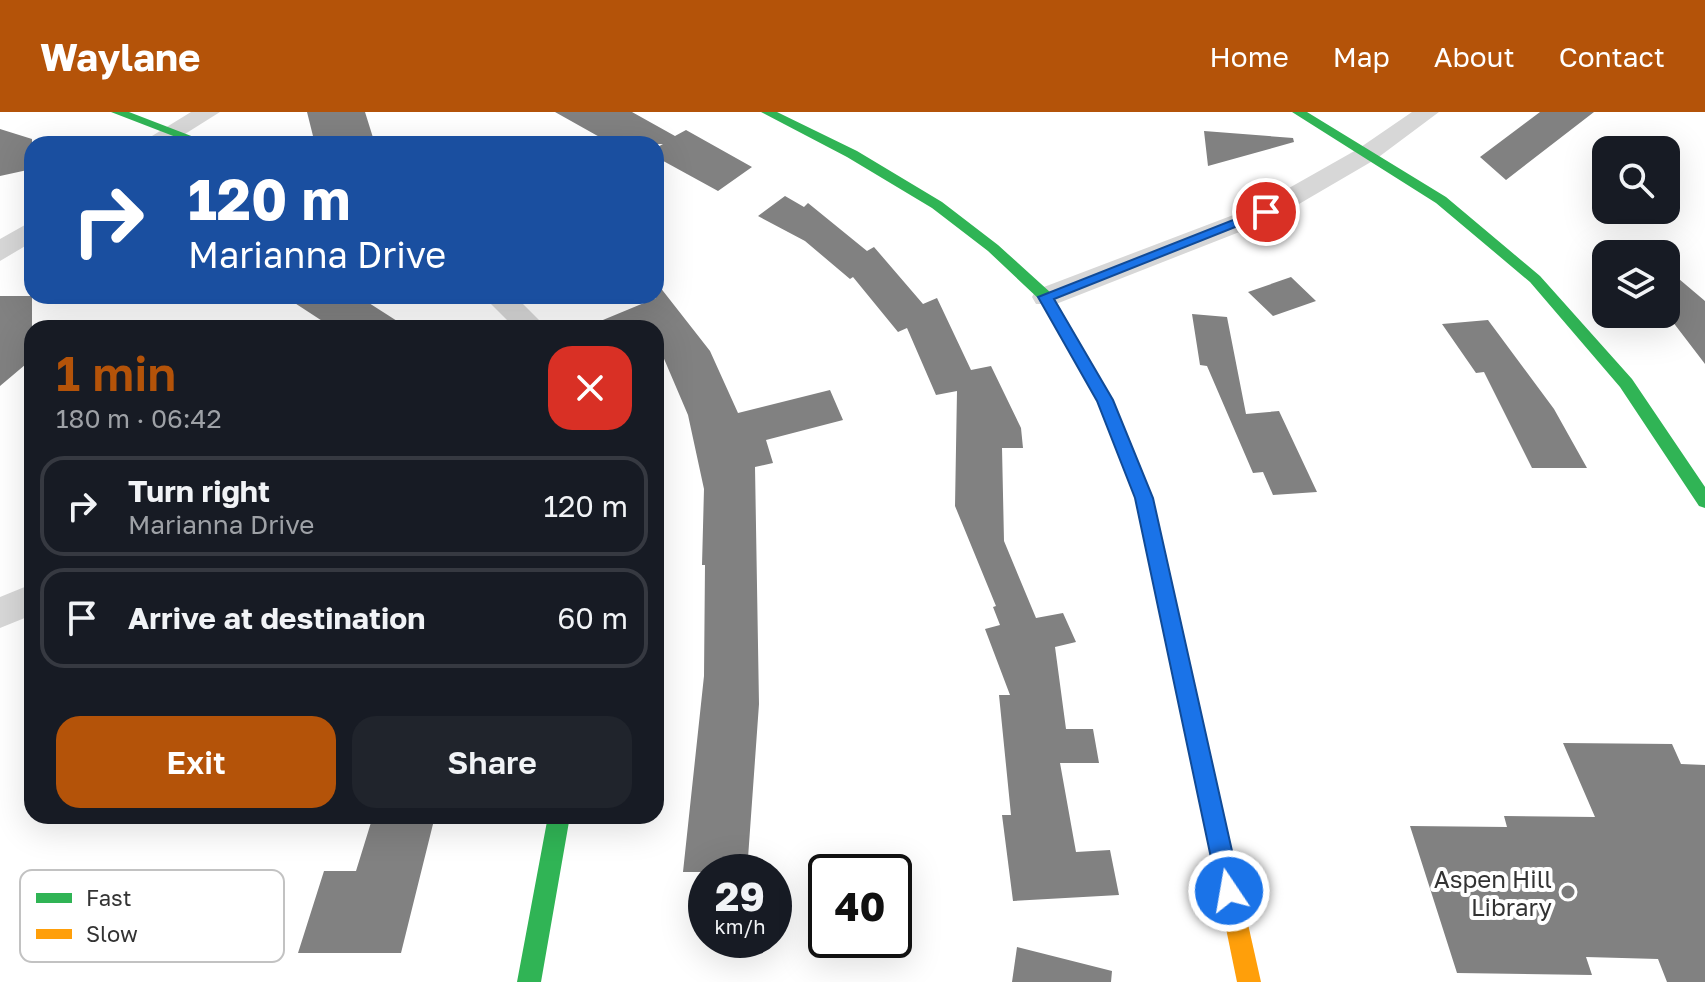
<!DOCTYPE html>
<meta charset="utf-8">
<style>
:root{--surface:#171b24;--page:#20242c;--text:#f1f3f6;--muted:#9ea1a6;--line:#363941;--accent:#b45309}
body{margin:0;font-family:"Golos Text",sans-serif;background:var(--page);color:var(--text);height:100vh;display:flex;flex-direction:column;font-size:30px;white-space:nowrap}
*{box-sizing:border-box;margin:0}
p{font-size:26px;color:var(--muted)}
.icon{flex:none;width:44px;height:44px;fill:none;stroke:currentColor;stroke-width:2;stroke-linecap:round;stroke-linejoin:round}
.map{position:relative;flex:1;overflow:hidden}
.panel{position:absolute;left:24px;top:208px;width:640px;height:504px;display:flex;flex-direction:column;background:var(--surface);border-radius:24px;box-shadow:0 8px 32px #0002}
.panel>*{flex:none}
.banner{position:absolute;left:24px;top:24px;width:640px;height:168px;border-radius:24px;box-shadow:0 8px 32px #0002;background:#1a4fa0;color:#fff;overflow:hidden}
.fabs{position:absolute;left:1592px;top:24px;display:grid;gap:16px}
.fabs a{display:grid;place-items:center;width:88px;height:88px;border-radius:16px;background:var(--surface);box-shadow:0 8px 32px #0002;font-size:40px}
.speed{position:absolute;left:688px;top:742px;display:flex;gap:16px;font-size:40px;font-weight:700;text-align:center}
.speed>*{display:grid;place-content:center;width:104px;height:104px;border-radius:50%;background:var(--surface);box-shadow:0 8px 32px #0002;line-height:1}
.speed small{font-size:20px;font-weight:400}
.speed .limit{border:4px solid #111;border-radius:12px;background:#fff;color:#111}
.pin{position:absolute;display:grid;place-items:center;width:68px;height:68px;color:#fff;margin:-34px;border:4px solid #fff;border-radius:50%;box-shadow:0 2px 8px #0007}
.me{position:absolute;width:88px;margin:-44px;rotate:348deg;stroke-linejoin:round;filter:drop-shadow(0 0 6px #0008)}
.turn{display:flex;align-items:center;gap:28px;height:168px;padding:0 32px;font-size:36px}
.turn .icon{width:104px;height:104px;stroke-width:2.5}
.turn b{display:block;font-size:56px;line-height:68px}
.round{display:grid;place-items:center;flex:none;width:84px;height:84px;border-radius:24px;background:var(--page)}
.summary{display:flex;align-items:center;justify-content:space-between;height:136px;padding:0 32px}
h1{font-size:48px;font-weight:600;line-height:60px;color:var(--accent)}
.button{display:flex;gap:16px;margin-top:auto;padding:16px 32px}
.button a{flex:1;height:92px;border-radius:24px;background:var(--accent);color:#fff;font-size:32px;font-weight:600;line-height:92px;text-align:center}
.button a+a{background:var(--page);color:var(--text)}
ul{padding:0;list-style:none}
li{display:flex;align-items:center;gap:24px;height:100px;margin:0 16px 12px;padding:0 16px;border:4px solid var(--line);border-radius:24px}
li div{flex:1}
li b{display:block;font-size:30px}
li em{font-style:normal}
header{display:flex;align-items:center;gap:48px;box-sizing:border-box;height:112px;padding:0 40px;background:var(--accent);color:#fff}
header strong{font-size:38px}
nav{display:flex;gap:44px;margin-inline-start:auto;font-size:28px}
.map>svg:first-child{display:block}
</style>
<header>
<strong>Waylane</strong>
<nav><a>Home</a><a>Map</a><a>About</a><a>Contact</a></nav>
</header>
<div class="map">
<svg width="1705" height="870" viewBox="0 0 1705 870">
<rect width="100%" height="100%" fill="#fff"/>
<path fill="#818181" d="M307,0h58l10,32h-60z
M555,0h77l43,24 11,-6 66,37 -34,24 -62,-34v-9l7,-4h-51z
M1540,0h54l-88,68 -26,-23z
M0,17l32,10v30l-32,7z
M1204,19l89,7 1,4 -86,24z
M785,84l19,11 4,-4 59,48 7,-4 49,57 14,-6 34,72 20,-4 30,62 2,20h-21l2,93 32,77 27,-5 13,29 -21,5 11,82h27l6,34h-39l16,89 34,-2 9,45 -106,6 -11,-86h9l-12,-120h11l-25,-66 15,-4 -7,-18 3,-1 -41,-100 2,-115 -21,4 -29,-67 -9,4 -45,-55 -3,2 -45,-38 -47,-25z
M1666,156l39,33v63l-39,-51z
M1291,165l25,24 -43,15 -25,-24z
M656,170l54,69 28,62 92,-23 13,30 -77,20 7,23 -18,4 4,237 -12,168h-64l21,-196 1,-111h-3l2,-76 -16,-74 -32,-75v-12l-70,-1 70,-29z
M0,184h32v63l-32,27z
M284,184h74l50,32h-75z
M1192,202l35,3 19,97 33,-3 38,81 -44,3 -10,-23 -10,1 -46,-107 -7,-1z
M1488,208l66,89 33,59h-55l-48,-96 -8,1 -34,-49z
M1563,631l109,1 9,20 24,1v217h-38l-9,-23 -72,-2 6,18 -135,-2 -47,-147 97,1 -3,-11 91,1z
M373,704h62l-34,137h-103l26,-82h32z
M1017,835l95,24 -1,11h-99z"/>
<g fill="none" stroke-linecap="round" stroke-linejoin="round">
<path fill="#d7d7d7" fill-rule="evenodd" d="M191,0h29l-51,32h-30z
M1412,0h27l-63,47 -101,59 -219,86h-20l-4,-7 4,-7 221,-84 101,-57z
M32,109v21l-32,19v-22z
M483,184h32l32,32h-32z
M32,472v31l-32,13v-31z"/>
<path fill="#30b455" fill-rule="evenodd" d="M111,0h18l83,32h-18z
M761,0h16l80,39 85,51 56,43 53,48 62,107 40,98 84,377 -3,8 -8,3 -8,-3 -3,-8 -80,-377 -38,-98 -57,-100 -52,-49 -56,-43 -85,-51z
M1292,0h15l139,85 94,79 92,103 73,108v21l-6,-2 -79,-119 -90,-105 -94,-79z
M548,704h22l-29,166h-24z"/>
<path fill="#ff9f0a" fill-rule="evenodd" d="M1226,752l8,3 3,8 24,107h-24l-22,-107 3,-8z"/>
</g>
<path fill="#1a73e8" stroke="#114b97" stroke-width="2" d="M1261,97l12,3 -219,87 59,101 40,98 88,393 -4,8 -8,4 -8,-4 -3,-8 -83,-393 -38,-97 -59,-104z"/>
<circle fill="#7a7a7a" stroke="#fff" stroke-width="3" cx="1568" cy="780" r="8"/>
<g text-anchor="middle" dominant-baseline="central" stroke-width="8" stroke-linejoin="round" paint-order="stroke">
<g font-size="24" fill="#333" stroke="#fff" text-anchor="end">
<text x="1552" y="766">Aspen Hill<tspan x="1552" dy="28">Library</tspan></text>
</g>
</g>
<rect x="20" y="758" width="264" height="92" rx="12" fill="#fff" stroke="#c2c2c2" stroke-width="2"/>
<rect x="36" y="781" width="36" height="10" fill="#30b455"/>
<rect x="36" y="817" width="36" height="10" fill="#ff9f0a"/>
<g font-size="22" fill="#333">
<text x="86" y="794">Fast</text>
<text x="86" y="830">Slow</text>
</g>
</svg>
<div class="fabs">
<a><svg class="icon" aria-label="search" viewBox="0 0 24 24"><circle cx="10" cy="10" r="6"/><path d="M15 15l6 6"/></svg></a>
<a><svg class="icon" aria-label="layers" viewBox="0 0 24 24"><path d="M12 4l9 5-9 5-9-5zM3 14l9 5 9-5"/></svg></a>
</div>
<div class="speed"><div>29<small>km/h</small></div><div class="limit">40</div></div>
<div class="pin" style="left:1266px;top:100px;background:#d93025"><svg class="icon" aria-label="arrive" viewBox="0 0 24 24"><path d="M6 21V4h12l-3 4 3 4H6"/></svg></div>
<svg class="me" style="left:1229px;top:779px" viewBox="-20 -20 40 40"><circle r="17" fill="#1a73e8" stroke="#fff" stroke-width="3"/><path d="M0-11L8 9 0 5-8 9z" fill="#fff"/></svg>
<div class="banner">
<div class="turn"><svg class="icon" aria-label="right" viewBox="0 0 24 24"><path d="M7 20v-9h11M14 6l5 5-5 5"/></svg><div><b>120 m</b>Marianna Drive</div></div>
</div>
<section class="panel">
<div class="summary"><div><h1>1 min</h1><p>180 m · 06:42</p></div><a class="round" style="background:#d93025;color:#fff"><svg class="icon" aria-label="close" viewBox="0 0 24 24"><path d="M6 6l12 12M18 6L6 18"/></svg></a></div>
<ul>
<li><svg class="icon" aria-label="right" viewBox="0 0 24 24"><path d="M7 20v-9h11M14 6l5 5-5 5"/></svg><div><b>Turn right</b><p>Marianna Drive</p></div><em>120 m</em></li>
<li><svg class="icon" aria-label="arrive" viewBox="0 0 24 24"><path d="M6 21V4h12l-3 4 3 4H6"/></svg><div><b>Arrive at destination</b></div><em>60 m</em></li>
</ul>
<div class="button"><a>Exit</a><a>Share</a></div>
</section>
</div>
